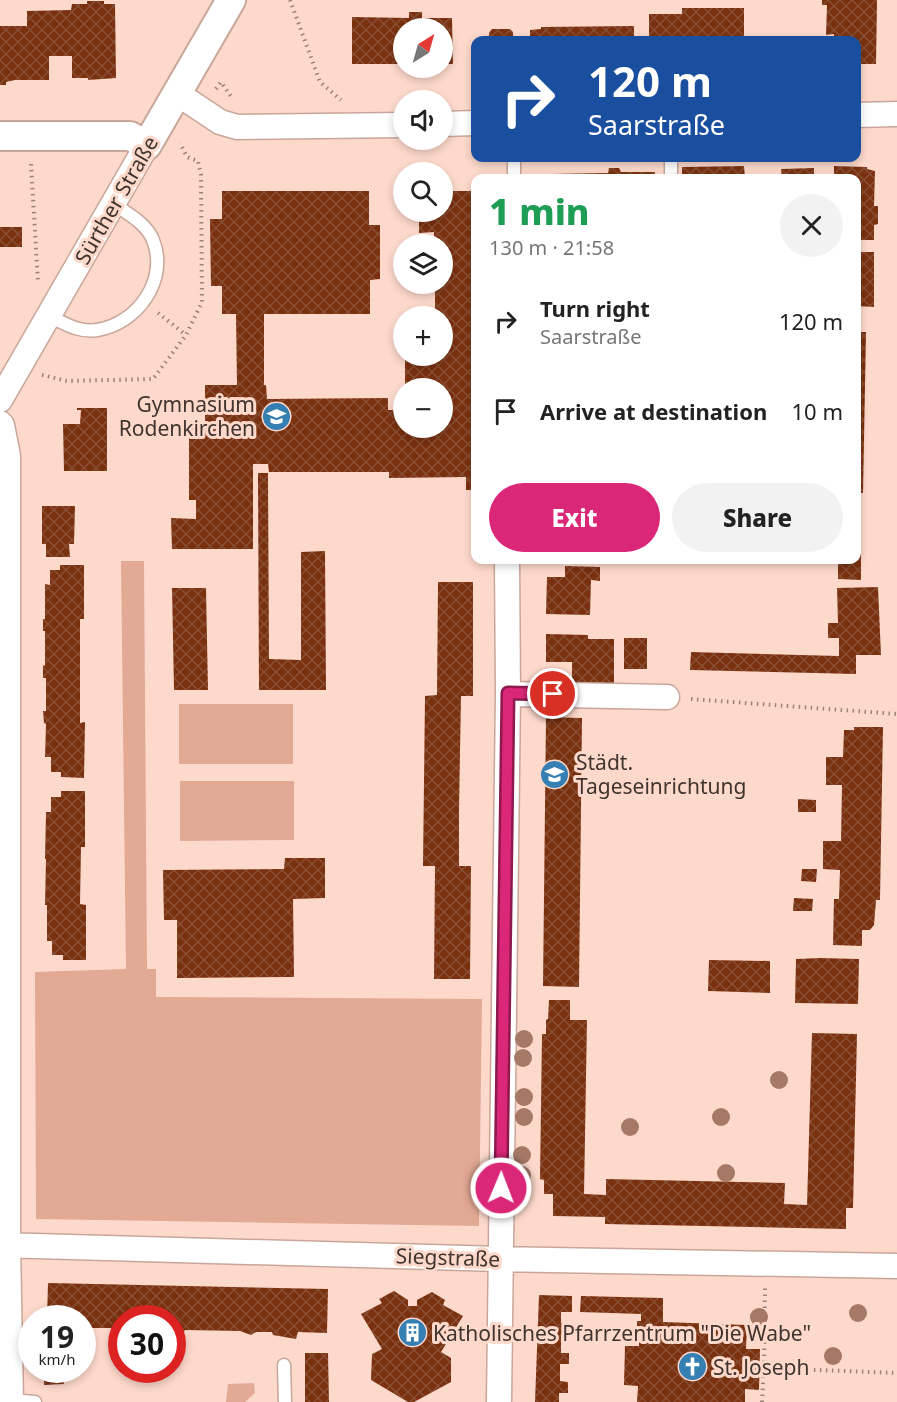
<!DOCTYPE html>
<meta charset="utf-8">
<style>
:root{--surface:#fff;--page:#f2f2f2;--text:#222;--muted:#767676;--accent:#db2777}
body{margin:0;font-family:"Noto Sans",sans-serif;background:var(--page);color:var(--text);height:100vh;display:flex;flex-direction:column;font-size:22px;white-space:nowrap}
*{box-sizing:border-box;margin:0}
p{font-size:20px;color:var(--muted)}
.icon{flex:none;width:33px;height:33px;fill:none;stroke:currentColor;stroke-width:2;stroke-linecap:round;stroke-linejoin:round}
.map{position:relative;flex:1;overflow:hidden}
.panel{position:absolute;left:471px;top:174px;width:390px;height:390px;display:flex;flex-direction:column;background:var(--surface);border-radius:12px;box-shadow:0 3px 9px #0003}
.panel>*{flex:none}
.banner{position:absolute;left:471px;top:36px;width:390px;height:126px;border-radius:12px;box-shadow:0 3px 9px #0003;background:#1a4fa0;color:#fff;overflow:hidden}
.needle{width:39px;rotate:37deg}
.buttons{position:absolute;left:393px;top:18px;display:grid;gap:12px}
.buttons a{display:grid;place-items:center;width:60px;height:60px;border-radius:50%;background:var(--surface);box-shadow:0 3px 9px #0003;font-size:30px}
.speed{position:absolute;left:18px;top:1305px;display:flex;gap:12px;font-size:30px;font-weight:700;text-align:center}
.speed>*{display:grid;place-content:center;width:78px;height:78px;border-radius:50%;background:var(--surface);box-shadow:0 3px 9px #0003;line-height:1}
.speed small{font-size:15px;font-weight:400}
.speed .limit{border:9px solid #d22;background:#fff;color:#111}
.pin{position:absolute;display:grid;place-items:center;width:51px;height:51px;color:#fff;margin:-26px;border:3px solid #fff;border-radius:50%;box-shadow:0 2px 6px #0007}
.me{position:absolute;width:66px;margin:-33px;rotate:1deg;stroke-linejoin:round;filter:drop-shadow(0 0 4px #0008)}
.turn{display:flex;align-items:center;gap:21px;height:126px;padding:0 18px;font-size:27px}
.turn .icon{width:78px;height:78px;stroke-width:2.5}
.turn b{display:block;font-size:42px;line-height:51px}
.round{display:grid;place-items:center;flex:none;width:63px;height:63px;border-radius:32px;background:var(--page)}
.head{display:flex;align-items:center;justify-content:space-between;height:102px;padding:0 18px}
h1{font-size:36px;font-weight:800;line-height:45px;color:#1e9e55}
.button{display:flex;gap:12px;margin-top:auto;padding:12px 18px}
.button a{flex:1;height:69px;border-radius:36px;background:var(--accent);color:#fff;font-size:24px;font-weight:800;line-height:69px;text-align:center}
.button a+a{background:var(--page);color:var(--text)}
ul{padding:0;list-style:none}
li{display:flex;align-items:center;gap:18px;height:90px;padding:0 18px}
li div{flex:1}
li b{display:block;font-size:22px}
li em{font-style:normal}
.map>svg:first-child{display:block}
</style>
<div class="map">
<svg width="897" height="1402" viewBox="0 0 897 1402">
<defs>
<pattern id="building-cross-hatch" width="8" height="8" patternUnits="userSpaceOnUse" patternTransform="scale(1.5)"><rect width="8" height="8" fill="#7a3110"/><path d="M0 0l8 8M0 8l8-8" fill="none" stroke="#894e33"/></pattern>
</defs>
<rect width="100%" height="100%" fill="#fdd9cb"/>
<path fill="#e2a994" d="M121,561h23l3,408h9v28l326,2 -3,227 -443,-7 -1,-247 91,-3z
M179,704h114v60h-114z
M180,781h114v59l-114,1z
M254,1383l1,10 -10,9h-19l2,-18z"/>
<path fill="url(#building-cross-hatch)" d="M822,0h55l-1,64h-20v-24h-22v-6l-8,1 1,-30h-5z
M87,1h17v3h11l1,74 -28,2v-2h-16v-22h-23v24h-34l-9,2v3h-6v-59h27v-15l44,-1 1,-6h15z
M682,8h62v32h-95v-26h33z
M409,12h13v6h30l1,46h-11v-36h-38v36h-52v-47l57,1z
M634,26v14h-104v-10l11,-1v-2z
M492,29h18l3,3v8h-24v-7z
M744,166l1,12h-63v-11z
M834,166l33,1v2l8,2 -1,35h4v18l-4,1v15h-18v-62h-22z
M609,168h10l2,4h34v6h-105v-4l58,-1z
M814,168v10h-32l-1,-9z
M222,191h147v34h11v54l-10,1v34h-106v71h2l1,14 121,-1v12h16v18h38v-40h-37v-32h37v-40h-7v-32h7v-40h-8v-12l-15,1v-21h23v-21h34v299h-10v-13l-77,1v-6h-120l-1,-8h-15v85h-81l-1,-31 25,1v-19h-7v-72h16v-43h32l-1,-71h-14v-28h-11l-1,-67h12z
M0,227h22v20h-22z
M856,252h18v55l-18,-1z
M856,332h10l-3,161h-7z
M77,408h30v63h-43l-1,-47h17l1,-14h-4z
M258,473h10l1,186 32,1v-108l24,-1 1,139h-67z
M42,506h33l-1,38h-5l1,13h-24v-13h-4z
M856,517h3v36l2,1v26l-23,-1v-19h18z
M60,565h24v54h-4v104l5,-1 -1,56 -23,-1v-5h-10v-15h-6l1,-33 -2,-1 -1,-12h3v-33h-3v-13l2,1v-35h-2v-12h2v-35l5,1v-15h10z
M565,566l35,1v14l-9,-1 -1,35 -44,-1 1,-37h18z
M438,582h35v114h-12l-2,114v56h12l-1,113h-36l1,-113h-12l2,-170 12,-1z
M878,587l3,68h-25v19l-166,-4 1,-18 148,4v-18h-11v-15h10l-1,-35z
M172,588h34l2,102h-34z
M546,634l42,1v4h26v44h-42v-21h-26z
M624,638h23v31h-23z
M546,717l36,1 -3,269 -36,-1z
M854,727h29l-3,173h-4l-2,25 -4,5h-8v16l-29,-1 1,-46h5l1,-29 -17,-1v-28h18l1,-56h-16v-28h17l1,-27h10z
M61,791h24v56h-4l-1,57 6,1v55h-23v-5h-11v-14h-5v-36h-2l1,-46h-1l1,-47h5v-15h10z
M798,799l18,1v12h-18z
M285,858h40v40l-32,1 1,78 -117,1v-58h-13l-1,-50 121,-1z
M802,869h15l-1,13 -15,-1z
M794,898l19,1 -1,12h-19z
M820,958l39,1 -1,45 -63,-1 1,-44z
M709,960l61,1v32l-62,-2z
M549,1000h21v20h17l-3,174 22,1v-16l179,4 -1,21 23,1 5,-172 45,1 -4,174h-7v21l-241,-5v-7l-52,-1v-22h-9v-14l-4,-1 2,-145h4v-14l2,-1z
M48,1283l280,6 -1,44 -29,-1 -2,7 -23,-4 -1,-3h-16l-5,3 -11,-4 -55,-1 -3,4 -10,-1v-15h-50v10h-40v-10h-35z
M394,1291l14,9v6h9v-6l15,-8 13,8 -2,5 20,11 -22,36 10,6v24l-37,20h-6l-37,-22 1,-26 10,-5 -21,-35 21,-11 -3,-4z
M539,1295l33,1v16h-11v11h9l-1,12h-8v18h8v11h-9v17l8,1v11h-9v9h-24z
M581,1296l82,2v24l84,3 -1,24h14l-1,41 -14,-1v13h-108l1,-16 -14,-1 1,-39h14v-20h-2v-5h4v-7l-61,-2z
M305,1353h23l1,49h-24z
M44,1370h20v14l-20,1z"/>
<g fill="none" stroke-linecap="round" stroke-linejoin="round">
<defs>
<path id="service" d="M671,158v20
M514,178v-20
M49,316c15,7 30,17 48,14 40,-6 72,-50 56,-90 -7,-17 -26,-27 -41,-37
M284,1365l1,37
M11,1400l24,2"/>
<path id="minor" d="M178,94l42,28 17,5 167,-2
M856,115l41,-1
M442,124l34,-1
M0,400l147,-255
M0,423l2,2 6,31v789l3,157
M508,694l159,3
M0,1245l500,14 397,7
M499,1402l9,-708 -1,-134"/>
<path id="tertiary" d="M0,136h130l17,9 84,-145"/>
</defs>
<use href="#service" stroke="#c8a699" stroke-width="15"/>
<use href="#minor" stroke="#c8a699" stroke-width="27"/>
<use href="#tertiary" stroke="#c8a699" stroke-width="32"/>
<path stroke="#9b8379" stroke-width="4" stroke-dasharray="1.5 4.5" stroke-linecap="butt" d="M290,0l30,82 21,18
M216,89l5,-7 11,16
M31,164l7,118
M158,313l28,22
M42,375l25,6 86,-2 33,-44 16,-33 -1,-127 -3,-14 -11,-4 -7,-14
M691,699l206,15
M764,1368l1,-80
M762,1402l2,-34 133,5"/>
<use href="#service" stroke="#fff" stroke-width="12"/>
<use href="#minor" stroke="#fff" stroke-width="24"/>
<use href="#tertiary" stroke="#fff" stroke-width="28"/>
</g>
<g fill="#a67966">
<circle cx="524" cy="1039" r="9"/>
<circle cx="523" cy="1058" r="9"/>
<circle cx="779" cy="1080" r="9"/>
<circle cx="524" cy="1097" r="9"/>
<circle cx="524" cy="1117" r="9"/>
<circle cx="721" cy="1117" r="9"/>
<circle cx="630" cy="1127" r="9"/>
<circle cx="522" cy="1155" r="9"/>
<circle cx="726" cy="1173" r="9"/>
<circle cx="522" cy="1175" r="9"/>
<circle cx="858" cy="1313" r="9"/>
<circle cx="759" cy="1317" r="9"/>
<circle cx="833" cy="1356" r="9"/>
</g>
<g fill="none" stroke-linecap="round" stroke-linejoin="round">
<defs>
<path id="route" d="M501,1188l7,-495 45,1"/>
</defs>
<use href="#route" stroke="#8e194d" stroke-width="15"/>
<use href="#route" stroke="#db2777" stroke-width="10"/>
</g>
<defs>
<symbol id="school-disc" viewBox="-11 -11 22 22"><circle r="9.5" fill="#357fb3" stroke="#fdd9cb"/><path d="M0-5L7-2L0 1L-7-2ZM-4 1L0 2.5L4 1V4Q0 6-4 4Z" fill="#fff"/></symbol>
<symbol id="building-disc" viewBox="-11 -11 22 22"><circle r="9.5" fill="#357fb3" stroke="#fdd9cb"/><path d="M-4-6H4V6H1V3H-1V6H-4ZM-2.5-4.3h1.7v1.8h-1.7ZM.8-4.3h1.7v1.8H.8ZM-2.5-1h1.7V.8h-1.7ZM.8-1h1.7V.8H.8Z" fill="#fff"/></symbol>
<symbol id="church-disc" viewBox="-11 -11 22 22"><circle r="9.5" fill="#357fb3" stroke="#fdd9cb"/><path d="M-1.2-6h2.4v3.5h3.3v2.4h-3.3V6h-2.4V-.1h-3.3v-2.4h3.3Z" fill="#fff"/></symbol>
</defs>
<g fill-rule="evenodd">
<use href="#school-disc" x="260" y="400" width="33" height="33"/>
<use href="#school-disc" x="538" y="758" width="33" height="33"/>
<use href="#building-disc" x="396" y="1316" width="33" height="33"/>
<use href="#church-disc" x="676" y="1350" width="33" height="33"/>
</g>
<g text-anchor="middle" dominant-baseline="central" stroke-width="6" stroke-linejoin="round" paint-order="stroke">
<g font-size="21" fill="#41332e" stroke="#fdd9cb">
<text transform="translate(116 200) rotate(-60)">Sürther Straße</text>
<text transform="translate(448 1257) rotate(2)">Siegstraße</text>
</g>
<g font-size="21" fill="#41332e" stroke="#fdd9cb" text-anchor="start">
<text x="255" y="404" text-anchor="end">Gymnasium<tspan x="255" dy="24">Rodenkirchen</tspan></text>
<text x="576" y="762">Städt.<tspan x="576" dy="24">Tageseinrichtung</tspan></text>
<text x="433" y="1333">Katholisches Pfarrzentrum "Die Wabe"</text>
<text x="713" y="1367">St. Joseph</text>
</g>
</g>
</svg>
<div class="buttons">
<a><svg class="needle" viewBox="-14 -14 28 28"><path d="M0-13l5 13h-10z" fill="#e53935"/><path d="M0 13l5-13h-10z" fill="#767676"/></svg></a>
<a><svg class="icon" aria-label="sound" viewBox="0 0 24 24"><path d="M4 9h4l5-4v14l-5-4H4zM17 9q2 3 0 6"/></svg></a>
<a><svg class="icon" aria-label="search" viewBox="0 0 24 24"><circle cx="10" cy="10" r="6"/><path d="M15 15l6 6"/></svg></a>
<a><svg class="icon" aria-label="layers" viewBox="0 0 24 24"><path d="M12 4l9 5-9 5-9-5zM3 14l9 5 9-5"/></svg></a>
<a>+</a>
<a>−</a>
</div>
<div class="speed"><div>19<small>km/h</small></div><div class="limit">30</div></div>
<div class="pin" style="left:553px;top:694px;background:#d93025"><svg class="icon" aria-label="arrive" viewBox="0 0 24 24"><path d="M6 21V4h12l-3 4 3 4H6"/></svg></div>
<svg class="me" style="left:501px;top:1188px" viewBox="-20 -20 40 40"><circle r="17" fill="#db2777" stroke="#fff" stroke-width="3"/><path d="M0-11L8 9 0 5-8 9z" fill="#fff"/></svg>
<div class="banner">
<div class="turn"><svg class="icon" aria-label="right" viewBox="0 0 24 24"><path d="M7 20v-9h11M14 6l5 5-5 5"/></svg><div><b>120 m</b>Saarstraße</div></div>
</div>
<section class="panel">
<div class="head"><div><h1>1 min</h1><p>130 m · 21:58</p></div><a class="round"><svg class="icon" aria-label="close" viewBox="0 0 24 24"><path d="M6 6l12 12M18 6L6 18"/></svg></a></div>
<ul>
<li><svg class="icon" aria-label="right" viewBox="0 0 24 24"><path d="M7 20v-9h11M14 6l5 5-5 5"/></svg><div><b>Turn right</b><p>Saarstraße</p></div><em>120 m</em></li>
<li><svg class="icon" aria-label="arrive" viewBox="0 0 24 24"><path d="M6 21V4h12l-3 4 3 4H6"/></svg><div><b>Arrive at destination</b></div><em>10 m</em></li>
</ul>
<div class="button"><a>Exit</a><a>Share</a></div>
</section>
</div>
